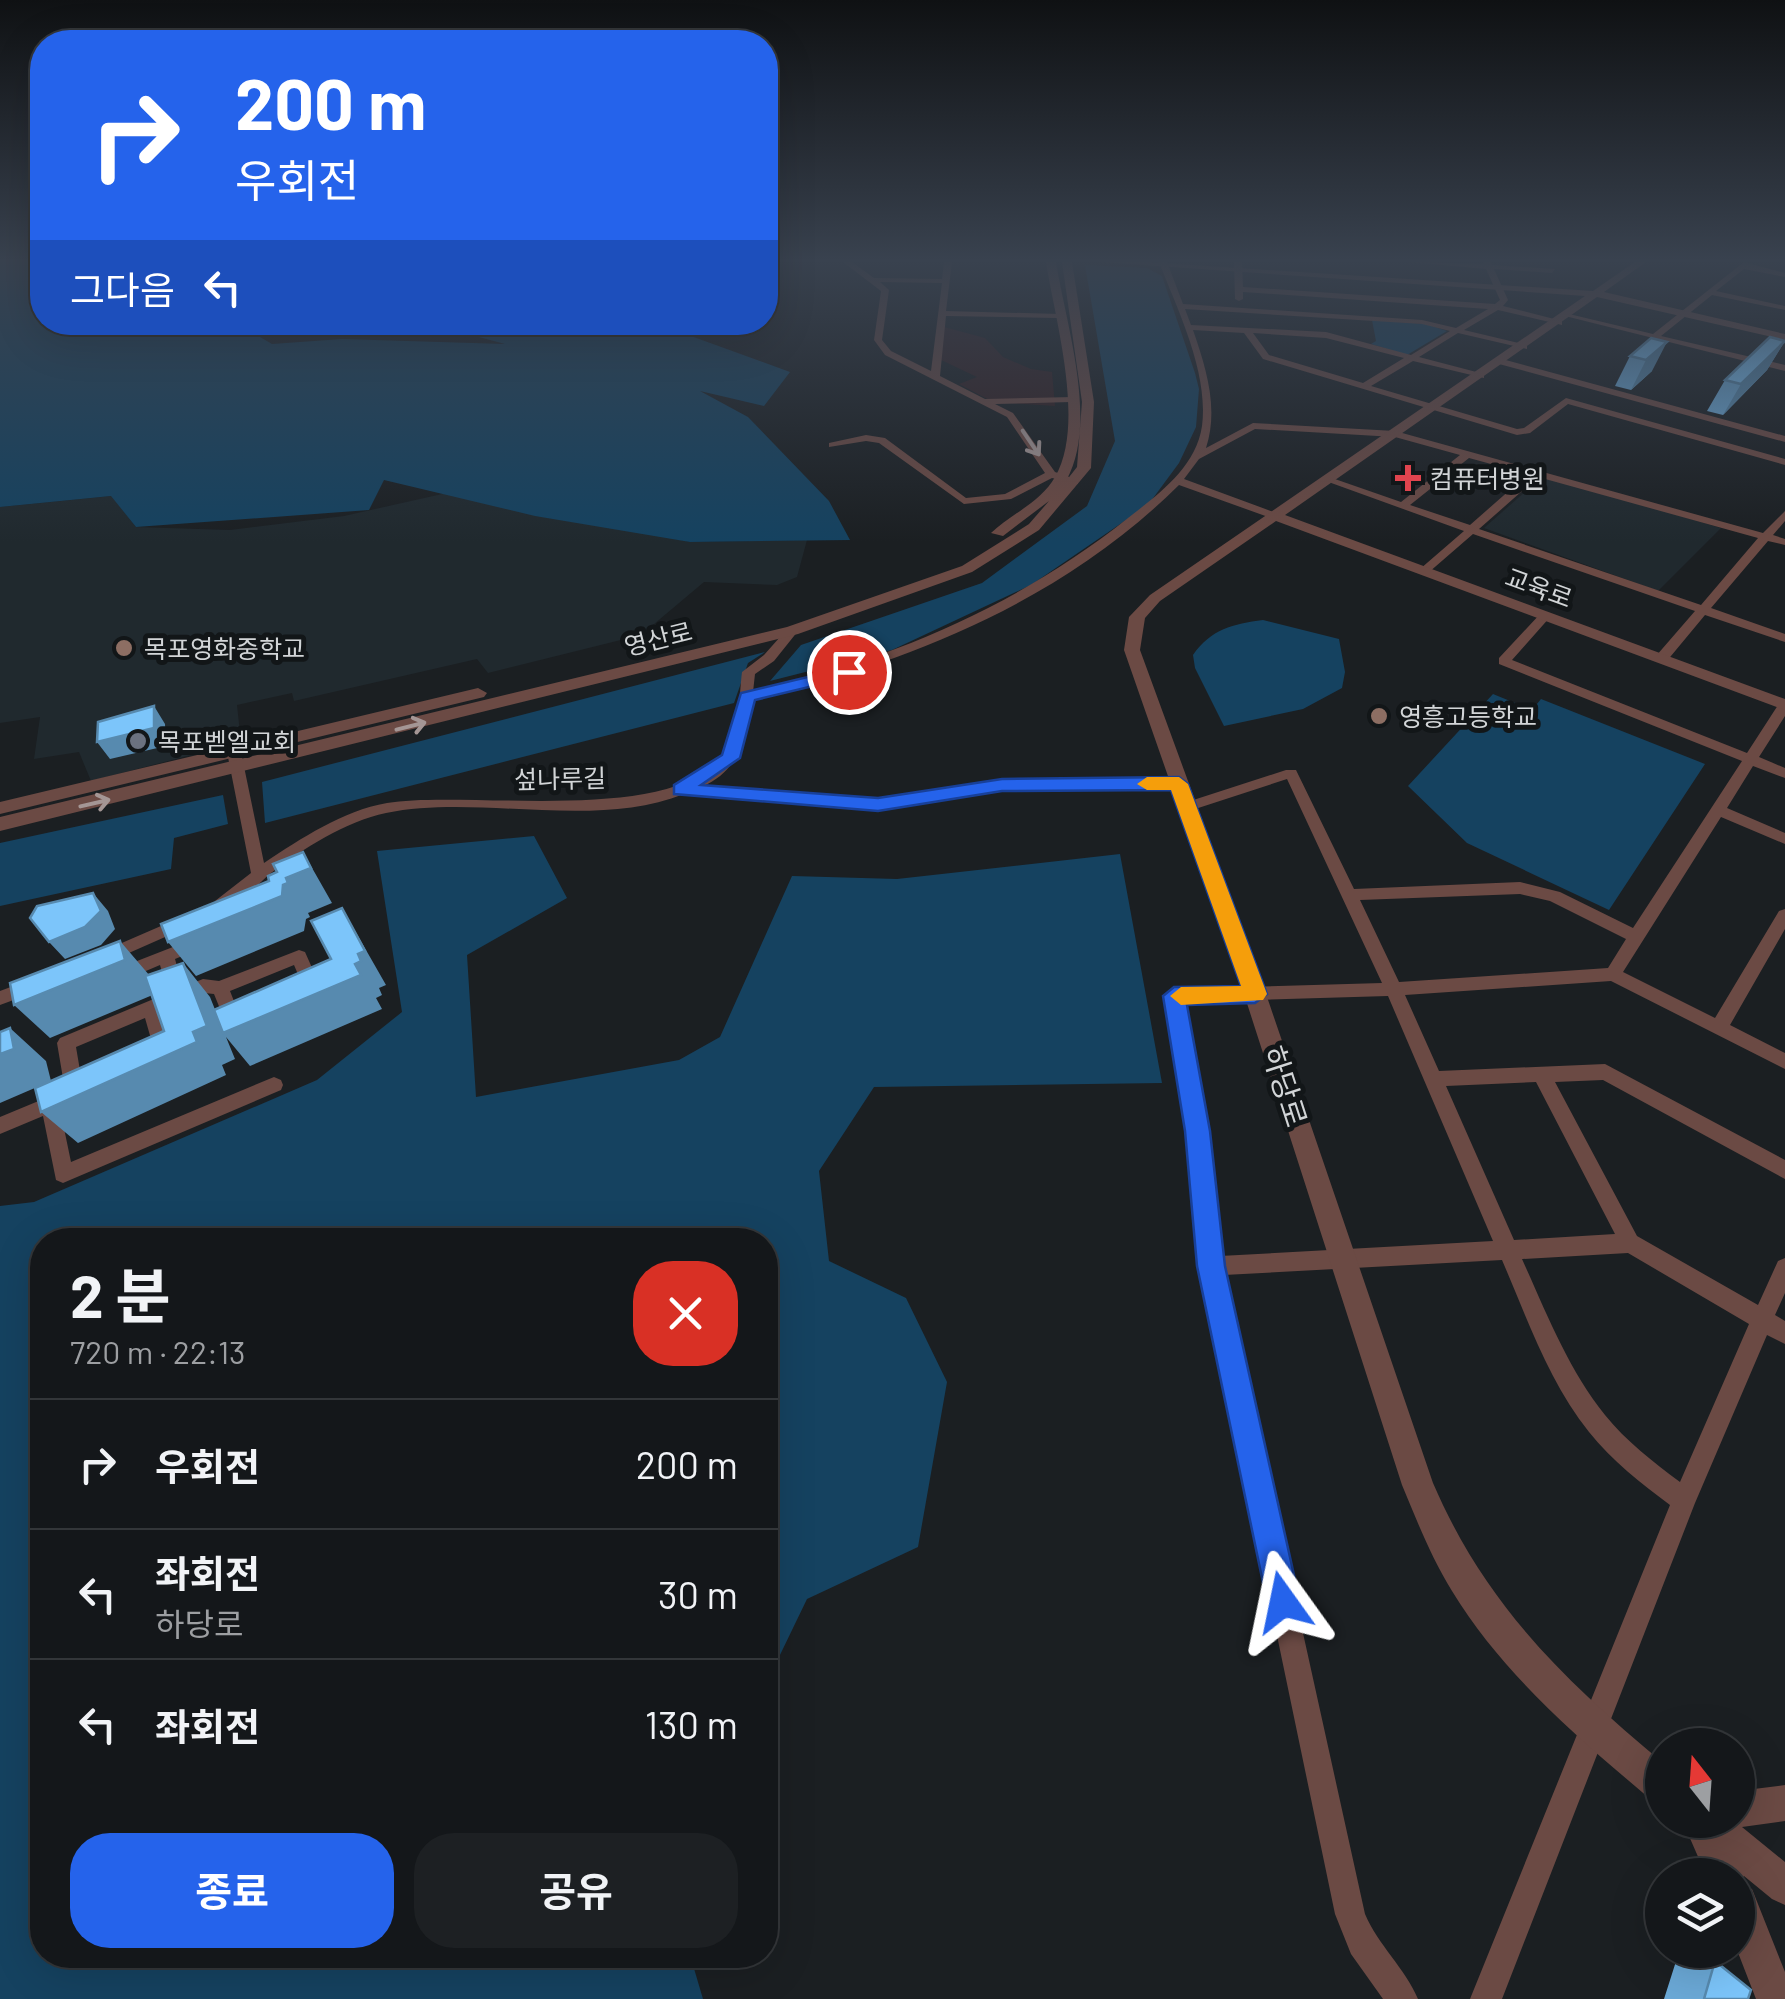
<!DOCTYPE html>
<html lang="ko">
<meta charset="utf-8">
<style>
:root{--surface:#14171a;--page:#1d2023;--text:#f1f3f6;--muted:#9d9fa2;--line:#333639;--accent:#2563eb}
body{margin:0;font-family:Barlow,"Noto Sans KR",sans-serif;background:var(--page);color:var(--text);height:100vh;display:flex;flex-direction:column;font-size:38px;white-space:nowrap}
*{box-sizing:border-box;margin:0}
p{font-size:32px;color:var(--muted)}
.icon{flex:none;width:55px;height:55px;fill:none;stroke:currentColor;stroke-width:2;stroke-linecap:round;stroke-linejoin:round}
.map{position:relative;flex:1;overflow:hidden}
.sheet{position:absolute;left:30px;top:1228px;width:748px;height:740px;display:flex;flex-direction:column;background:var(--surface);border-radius:40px;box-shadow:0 10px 40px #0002,0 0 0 2px var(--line)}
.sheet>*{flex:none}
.top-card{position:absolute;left:30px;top:30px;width:748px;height:305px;border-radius:40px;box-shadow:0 10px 40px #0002,0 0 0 2px var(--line);background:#2563eb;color:#fff;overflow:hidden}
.needle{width:65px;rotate:343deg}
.controls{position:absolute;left:1645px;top:1728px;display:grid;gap:20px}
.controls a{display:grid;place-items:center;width:110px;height:110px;border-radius:50%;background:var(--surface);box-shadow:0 10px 40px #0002,0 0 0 2px var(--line);font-size:50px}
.pin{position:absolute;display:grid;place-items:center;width:85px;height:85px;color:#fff;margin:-42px;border:5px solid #fff;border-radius:50%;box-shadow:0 2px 10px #0007}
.me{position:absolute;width:110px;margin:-55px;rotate:348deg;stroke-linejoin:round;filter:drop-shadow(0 0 8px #0008)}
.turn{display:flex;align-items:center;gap:35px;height:210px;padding:0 40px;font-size:45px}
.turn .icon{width:130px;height:130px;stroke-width:2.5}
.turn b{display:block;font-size:70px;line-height:85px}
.then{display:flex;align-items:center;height:95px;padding:0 40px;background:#0003;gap:20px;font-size:38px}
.round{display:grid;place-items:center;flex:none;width:105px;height:105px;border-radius:40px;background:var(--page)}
.overview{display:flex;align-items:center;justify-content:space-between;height:170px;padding:0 40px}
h1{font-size:60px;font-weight:700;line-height:75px}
.cta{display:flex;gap:20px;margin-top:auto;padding:20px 40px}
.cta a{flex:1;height:115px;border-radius:40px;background:var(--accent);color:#fff;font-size:40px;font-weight:700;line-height:115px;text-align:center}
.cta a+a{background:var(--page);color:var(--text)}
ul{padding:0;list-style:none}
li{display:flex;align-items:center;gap:30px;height:130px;padding:0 40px;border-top:2px solid var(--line)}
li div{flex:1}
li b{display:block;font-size:38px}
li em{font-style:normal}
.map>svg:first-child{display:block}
</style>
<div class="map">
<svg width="1785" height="1999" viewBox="0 0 1785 1999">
<rect width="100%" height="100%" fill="#1b1f22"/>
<path fill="#20292e" d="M1544,475l177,53 -63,63 -174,-63z
M460,490l230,52 117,-2 -10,37 -20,8 -73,-3 -63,53 -153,38 -11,-14 -183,42 -2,-8 -55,12 4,37 -150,39 -12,-29 -45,7 6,-42 -40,6v-216l112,-11 24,31 94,3 114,-14z"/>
<path fill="#321f22" d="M944,327l41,11 18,19 28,12 21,3 3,34 -62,-4 -34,-18 18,-7 -36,-17z"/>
<path fill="#154260" d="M0,262h42v60l194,1 36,21 70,-5 163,5 -52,-14 -2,-7h204l135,49 -26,34 -64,-15 48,26 81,84 21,39 -160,2 -155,-26 -151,-36 -15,30 -233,17 -25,-31 -111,11z
M1085,265l62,3 15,8 33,97 4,16 -3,38 -17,36 -31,42 -117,80 -139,65 -122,31 31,-36 181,-62 105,-77 28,-65z
M1372,320l54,4 21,7 -40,24 -36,-11 5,-3z
M1263,620l76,19 6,33 -3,16 -39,21 -79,17 -29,-58 -2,-13c18,-26 40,-31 70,-35z
M765,652l-17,11 -14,40 -469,120 -3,-41z
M1493,694l39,16 9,-11 164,65 -96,146 -142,-67 -59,-57z
M223,795l5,29 -54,14 -3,31 -171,37v-63z
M534,836l33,62 -100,57 9,142 203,-37 41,-23 72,-161 105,3 223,-25 42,229 -288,4 -55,84 10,90 77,37 41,84 -29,165 -111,52 -42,87v-446h-723v715h648l13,44h-703v-793l34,-4 283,-122 85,-68 -25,-161z"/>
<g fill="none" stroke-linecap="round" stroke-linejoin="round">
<path fill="#6b4a44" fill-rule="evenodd" d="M843,262h9l22,16 68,1 2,-17h8l-6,49 114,3 -3,4 -111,-2 -6,60 45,23 89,-2v4l-3,1 -76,2 18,9 42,59 23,8v4l-26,-6 -41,21 -47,5 -85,-61 -13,-2 -37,6v-4l37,-8 19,3 81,60 39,-4 40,-21 -38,-56 -122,-62 -11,-15 7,-49zM880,282l62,1 -11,88 -40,-20 -9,-11 7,-50z
M1159,262h8l16,42 239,16 34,8 32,-19 -245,-17v7l-4,2 -4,-2 -1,-37h8l1,25 252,17 5,-4 -14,-31 -76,-7 74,2 -1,-2h8l1,3 63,4 -3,4 -58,-4 14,31 -5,6 59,15v4l-64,-15 -34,20 63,15v4l-69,-16 -39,24 65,17v4l-71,-17 -42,25 146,43 7,-1 42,-30 219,61v6l-217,-61 -38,29 -13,2 -254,-76 -19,-26 -51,-3c13,38 26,78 13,118l47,-25 142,8 368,102 22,-22v10l-12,14 12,4v6l-17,-4 -57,67 74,26v8l-80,-27 -39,47h-10v-6l39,-45 -222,-77 -45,39h-8v-4l44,-38 -141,-51 9,-2 69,24 59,-47 -65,-18 -140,-8 -56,30 -15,20 95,35v4h-8l-92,-33c-117,116 -269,177 -427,215 -3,34 -14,72 -49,86l175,13 123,-19 178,-2 5,2v6l-183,4 -123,19 -194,-15c-90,36 -205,0 -298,19 -40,8 -83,36 -115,60 -14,11 -25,27 -41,35 -8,4 -6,3 -15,1l-2,-4 2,-4 36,-28 -24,-121 2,-3 5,-1 7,4 23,111c38,-25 78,-52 123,-60 81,-14 299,26 342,-56 11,-22 10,-51 13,-75l22,-17 24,-27 10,3 -24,30 -19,13 -2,18c141,-34 261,-84 375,-174 31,-24 68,-51 74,-92 7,-54 -25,-117 -43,-164zM1185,309l237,15 28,7 -39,24 -85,-23 -135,-7zM1253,333l73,5 78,20 -41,25 -94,-28zM1469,458l59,16 -58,51 -60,-20zM1538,477l220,61 -57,67 -222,-76z
M1744,262l41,11v4l-41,-8 -28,22 69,15v4l-73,-15 -51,41 124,29v6l-220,-55 4,-2 84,20z
M1502,359l283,77v6l-286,-78z
M1545,612l6,4 -39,44 235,93 33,-51 5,-1v15l-26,41 26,11v10l-32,-12 -26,42 58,25v11l-64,-27 -98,155 92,46 64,-107 6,-2v20l-55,96 55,28v16l-174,-88 -206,14 34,76 166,-7 180,96v19l-182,-99 -48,2 82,154 121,69 20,-44 7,-3v35l-10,22 10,6v23l-18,-9 -72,168 -193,496h-32l200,-494c-29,-22 -58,-44 -81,-73 -40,-50 -62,-114 -87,-172l-278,15 141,639c13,31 40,54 53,85h-35l-32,-45 -16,-40 -135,-648 -13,-135 -22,-135 3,-5 6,-2 208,-6 -95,-204 -101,33 -7,-5 2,-3 105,-34h10l58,119 166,-7 40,10 73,36 109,-167 -243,-97v-6l42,-45zM1520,894l30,7 76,38 -18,29 -209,14 -39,-82zM1388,996l105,245 -273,15 -13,-125 -23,-129zM1536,1082l79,152 -101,6 -68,-154zM1628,1253l121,71 -69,158c-27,-20 -54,-41 -75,-67 -37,-46 -59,-103 -83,-156z
M184,916l6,2 2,4 -2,4 -77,34 -6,2 -8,-6 2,-4z
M196,938l8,6 -2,4 -27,11 8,28 20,-8 16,2 80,-31 6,2 16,36 -3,5h-12l-12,-28 -64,26 9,23 7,6 -3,5 -10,3 -6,-2 -13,-32 -10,-1 -43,18 12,42 -3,5h-12l-3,-5 -10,-35 -69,29 8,47 -2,6 -22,9 11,53 203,-85 7,3 2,5 -2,5 -211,90 -7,3 -7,-3 -13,-64 -43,18v-17l65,-27 -8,-47 3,-5 108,-45 -8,-28 -40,17 -9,-7 3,-5z
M32,979l9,7 -3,5 -38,14v-14z"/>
<path fill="#6b4a44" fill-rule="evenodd" d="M1046,262h10c10,63 43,161 10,219l11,-14 5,-65 -20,-140h10l22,140 -3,66 -52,62 -67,42 -174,62 -798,197v-14l787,-190 175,-61 67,-42 20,-23 -46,35 -12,-3c20,-19 50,-31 64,-56 31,-53 0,-157 -9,-215z
M1100,262h47l446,29 42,-29h11l-42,30 181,42v6l-188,-43 -312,218 500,184v11l-509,-189 -116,80 -15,17 -5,32 126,344 167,489c52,121 130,196 229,279v41l-13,-5c-73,-62 -147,-125 -197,-207 -21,-34 -35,-70 -50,-106l-158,-491 -120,-344 5,-33 21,-22 435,-299z
M478,688l9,5 -3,4 -484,117v-12z
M1785,1785v36l-43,6 43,35v43l-13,-6 -28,-23 -4,9 12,4 33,83v27h-29l-19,-49 1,-75h-32l-24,-55h56v-29z"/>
</g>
<path fill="#6ba9d7" d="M697,322h36l-17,7z
M1651,338l1,33 -21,19 -16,-4 15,-30z
M1785,341l-18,29 -44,45 -16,-4 18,-31z
M1678,1955l37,6 33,38h-84z"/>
<path fill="#578aaf" d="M716,322h17l-17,7z
M1785,341l-18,29 -44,45 18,-31z
M1667,342l-15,29 -21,19 15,-30z
M154,706l11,18 1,22 -56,13 -13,-17z
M303,852l29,51 -24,10 2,4 -4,2 -2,12 -108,45 -28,-34 115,-57z
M93,893l15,18 7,18 -14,16 -36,14 -16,-17z
M342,908l44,77 -7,3 3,7 -6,3 6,11 -132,57 -24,-29 9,22 -13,6 4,10 -148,68 -37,-31 152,-80 -10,-69 27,34 14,35 131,-68 3,-10z
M120,941l30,35 5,18 -105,44 -36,-33z
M10,1028l36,33 5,20 -51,22v-49z"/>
<path fill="#7cc5fa" stroke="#578aaf" stroke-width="2.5" d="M1770,337l15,4 -44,43 -16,-4z
M1651,338l16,4 -21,18 -16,-4z
M154,706v22l-57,14 1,-20z
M303,852l8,16 -25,10 2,5 -5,2 -1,11 -114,46 -7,-18 108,-43 -1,-5 9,-4 -4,-8z
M93,893l8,18 -16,16 -36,15 -19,-24 7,-12z
M342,908l23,43 -7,3 3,7 -6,3 6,11 -138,58 -9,-23 117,-51 -20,-38z
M120,941l5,19 -111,45 -4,-22z
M183,963l24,63 -14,6 4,10 -156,70 -6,-24 129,-57 -19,-55z
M10,1028l4,21 -14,5v-22z
M1715,1961l36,29 -3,9h-44z"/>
<defs><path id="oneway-shaft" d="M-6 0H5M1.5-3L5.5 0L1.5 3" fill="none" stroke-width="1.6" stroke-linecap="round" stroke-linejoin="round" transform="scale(2.5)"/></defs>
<g stroke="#a49695">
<use href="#oneway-shaft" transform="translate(1031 443) rotate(56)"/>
<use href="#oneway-shaft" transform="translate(411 726) rotate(-14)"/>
<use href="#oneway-shaft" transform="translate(95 803) rotate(-13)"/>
</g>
<linearGradient id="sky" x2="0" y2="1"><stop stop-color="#0f1113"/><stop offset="0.48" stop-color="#39424f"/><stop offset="1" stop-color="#39424f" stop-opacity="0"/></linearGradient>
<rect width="1785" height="542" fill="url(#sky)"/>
<path fill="#2563eb" stroke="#184099" stroke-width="2.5" d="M849,667l8,5 -2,4 -100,24 -15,58 -39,27 177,13 124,-19 177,-2 9,7 79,210 -12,9 -68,2 23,126 15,135 75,336 -5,12 -12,5 -12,-5 -4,-12 -70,-336 -12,-135 -22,-135 11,-9 67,-1 -70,-196 -169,1 -124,20 -204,-17v-9l48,-30 19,-62z"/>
<path fill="#f59e0b" d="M1179,777l9,7 79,210 -4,6 -82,5 -11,-9 11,-9 60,-1 -70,-196h-24l-10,-6 10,-7z"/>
<path fill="#e0444e" stroke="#121618" stroke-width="4" d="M1403 463h10v10h10v10h-10v10h-10v-10h-10v-10h10z"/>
<g fill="#8d6e63" stroke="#121618" stroke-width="4">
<circle cx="124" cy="648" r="10"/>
<circle cx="1379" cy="716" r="10"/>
</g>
<circle fill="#6b7280" stroke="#121618" stroke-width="4" cx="138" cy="741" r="10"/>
<g text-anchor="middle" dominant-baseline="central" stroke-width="10" stroke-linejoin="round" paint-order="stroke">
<g font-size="25" fill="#d2d5d7" stroke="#121618" text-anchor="start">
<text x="1430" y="478">컴퓨터병원</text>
<text x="144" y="648">목포영화중학교</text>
<text x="1399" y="716">영흥고등학교</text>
<text x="158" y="741">목포벧엘교회</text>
</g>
<g font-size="25" fill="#d2d5d7" stroke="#121618">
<text transform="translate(1539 587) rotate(20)">교육로</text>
<text transform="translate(658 638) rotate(-14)">영산로</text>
<text transform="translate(560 778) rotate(-1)">섶나루길</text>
</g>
<g font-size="30" fill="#d2d5d7" stroke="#121618">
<text transform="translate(1286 1086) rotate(72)">하당로</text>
</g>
</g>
</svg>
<div class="controls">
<a><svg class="needle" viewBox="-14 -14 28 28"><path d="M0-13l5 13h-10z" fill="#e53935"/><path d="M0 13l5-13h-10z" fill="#9d9fa2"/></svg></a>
<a><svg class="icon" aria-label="layers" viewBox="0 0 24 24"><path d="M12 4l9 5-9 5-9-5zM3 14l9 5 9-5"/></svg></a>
</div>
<div class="pin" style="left:849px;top:672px;background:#d93025"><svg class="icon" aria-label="arrive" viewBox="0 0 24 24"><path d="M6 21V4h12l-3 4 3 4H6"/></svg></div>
<svg class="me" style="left:1283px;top:1602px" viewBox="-20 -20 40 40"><path d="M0-17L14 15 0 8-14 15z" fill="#2563eb" stroke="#fff" stroke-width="4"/></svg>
<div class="top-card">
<div class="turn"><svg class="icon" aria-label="right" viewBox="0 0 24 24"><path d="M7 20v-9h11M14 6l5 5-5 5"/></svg><div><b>200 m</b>우회전</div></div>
<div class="then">그다음<svg class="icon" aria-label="left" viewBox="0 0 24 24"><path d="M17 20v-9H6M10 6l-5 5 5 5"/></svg></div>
</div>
<section class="sheet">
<div class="overview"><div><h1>2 분</h1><p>720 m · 22:13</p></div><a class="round" style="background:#d93025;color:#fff"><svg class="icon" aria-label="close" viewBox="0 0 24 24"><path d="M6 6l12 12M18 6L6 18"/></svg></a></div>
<ul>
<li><svg class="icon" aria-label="right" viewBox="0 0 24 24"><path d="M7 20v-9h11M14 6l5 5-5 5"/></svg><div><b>우회전</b></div><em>200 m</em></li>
<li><svg class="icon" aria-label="left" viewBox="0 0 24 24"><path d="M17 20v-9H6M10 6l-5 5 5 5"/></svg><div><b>좌회전</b><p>하당로</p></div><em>30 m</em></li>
<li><svg class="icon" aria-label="left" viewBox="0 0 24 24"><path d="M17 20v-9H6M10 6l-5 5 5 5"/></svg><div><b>좌회전</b></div><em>130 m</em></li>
</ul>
<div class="cta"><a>종료</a><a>공유</a></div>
</section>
</div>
